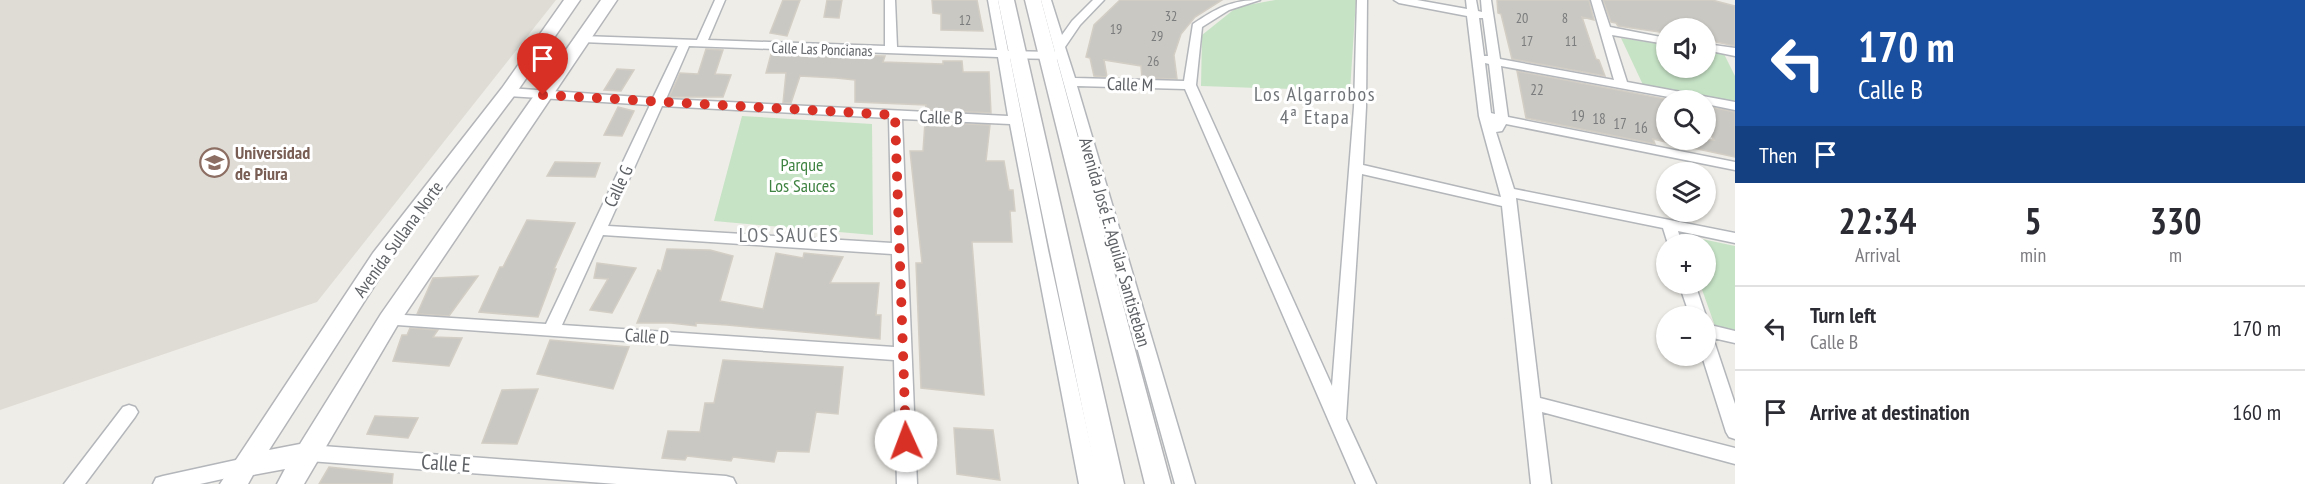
<!DOCTYPE html>
<meta charset="utf-8">
<style>
:root{--surface:#fff;--page:#f2f2f3;--text:#2b2b33;--muted:#7c7c81;--line:#e1e1e2}
body{margin:0;font-family:"PT Sans Narrow",sans-serif;background:var(--page);color:var(--text);height:100vh;display:flex;flex-direction:column;font-size:22px;white-space:nowrap}
*{box-sizing:border-box;margin:0}
p{font-size:20px;color:var(--muted)}
.icon{flex:none;width:33px;height:33px;fill:none;stroke:currentColor;stroke-width:2;stroke-linecap:round;stroke-linejoin:round}
.map{position:relative;flex:1;overflow:hidden}
.panel{display:flex;flex-direction:column;background:var(--surface);width:570px}
.panel>*{flex:none}
.guide{background:#1a4fa0;color:#fff;overflow:hidden}
.controls{position:absolute;left:1656px;top:18px;display:grid;gap:12px}
.controls a{display:grid;place-items:center;width:60px;height:60px;border-radius:50%;background:var(--surface);box-shadow:0 2px 4px #0004;font-size:30px}
.pin{position:absolute;display:grid;place-items:center;width:51px;height:51px;color:#fff;margin:-62px -26px;border-radius:50% 50% 50% 0;rotate:-45deg;box-shadow:0 0 6px #0007}
.pin .icon{rotate:45deg}
.me{position:absolute;width:66px;margin:-33px;rotate:358deg;stroke-linejoin:round;filter:drop-shadow(0 0 4px #0008)}
.turn{display:flex;align-items:center;gap:21px;height:126px;padding:0 24px;font-size:27px}
.turn .icon{width:78px;height:78px;stroke-width:2.5}
.turn b{display:block;font-size:42px;line-height:51px}
.then{display:flex;align-items:center;height:57px;padding:0 24px;background:#0003;gap:12px;font-size:22px}
.eta{display:flex;justify-content:space-evenly;align-items:center;height:102px;text-align:center}
.eta b{font-size:36px;font-weight:700;line-height:42px}
ul{padding:0;list-style:none}
li{display:flex;align-items:center;gap:18px;height:84px;padding:0 24px;border-top:2px solid var(--line)}
li div{flex:1}
li b{display:block;font-size:22px}
li em{font-style:normal}
main{display:flex;flex:1;min-height:0}
.map>svg:first-child{display:block}
</style>
<main>
<div class="map">
<svg width="1735" height="484" viewBox="0 0 1735 484">
<rect width="100%" height="100%" fill="#efede7"/>
<path fill="#dedcd5" d="M0,0h556l-239,302 -317,108z"/>
<path fill="#c6e3c6" d="M1275,0h81l-6,91 -149,-5 1,-51 35,-28z
M1621,38l45,7v23h40v-17l18,3 11,22v28l-91,-17z
M742,116l130,8 1,111 -159,-14z
M1683,235l52,11v85l-20,-5 -15,-42h6v-40h-19z"/>
<path fill="#cac8c3" stroke="#d3cec5" stroke-width="1.5" d="M783,0h17l-13,36 -17,-3z
M827,0h15l-3,18 -15,-1z
M932,0h45l6,31 -42,-1v-16l-8,-1z
M1120,0h102l-27,17 -14,17 -7,21 3,24 -35,-1 -1,-12 -37,-6 3,17 -13,-1 -4,-18 -4,-1 8,-32z
M1497,0h92l5,20 -12,-3 14,42 3,1 6,16 -93,-17 -11,-45 -3,-1z
M1603,0h109l23,6v40l-29,-6v-12h-40v5l-48,-7 -2,-3 -5,-1z
M706,49l17,1 -8,24 16,1 -8,22h-54l11,-24 18,1z
M771,54l114,2 -2,6 60,2v-3h19l1,11h26l2,41 -66,-3 1,-5 -71,-3v-22l-19,-2 -36,-2 -9,27h-8l3,-30h-20z
M617,69l17,1 -13,21 -17,-1z
M1517,71l149,28v43l-13,-3 2,5 -129,-26z
M1706,106l29,6v45l-52,-11 1,-6h30l-8,-13z
M618,107l16,4 -12,25 -18,-1z
M925,122l65,3 -4,36h18l5,29h4l2,21h-5l2,31h-40l12,153 -63,-7 -5,-125h6l-12,-112h13z
M555,162l45,1 -5,14 -48,-1z
M527,220l48,3 -21,46h2l-18,48 -59,-5 21,-45h3z
M667,249l43,1 23,6 -13,45 43,8 13,-56 27,5 1,-5 39,4 -13,26h49l-3,32h5l-1,24 -153,-14 -31,-2v3l-25,-3h-34l21,-53 3,1z
M597,263l39,5 -24,45 -22,-3 18,-31 -14,-1z
M478,276l-29,40 -32,-2 16,-36z
M410,328l28,2 -5,7 29,1 -13,28 -56,-5 9,-26h5z
M550,340l79,7 -16,42 -76,-15z
M723,360l120,7 -5,47 -22,-2 -7,40 -32,-1 -3,11 -41,-5 -2,4 -44,-5 -2,4 -23,-2 6,-27 32,1 5,-29h9z
M538,389l-21,55 -35,-1 20,-53z
M375,416l43,2 -10,20 -41,-4z
M954,428l39,2 7,50 -43,-6z
M329,467l64,7 -1,10h-73z"/>
<g fill="none" stroke-linecap="round" stroke-linejoin="round">
<defs>
<path id="minor" d="M715,0h10l-17,40 177,6v-46h10l2,47 100,3 -9,-50h10l10,51 47,1 -14,-52h10l11,35 10,-14 21,-21h11l-24,25 -15,22 10,31 109,3 9,-57c24,-16 38,-24 67,-24l-31,10 -27,17 -6,58 136,301 22,-279 3,-107h10l-1,107 -3,58 138,32 -22,-81 -12,-100 -68,-13 -5,-3h23l50,9 -1,-9h10l2,11 4,1 -1,-12h10l9,59 114,21 -23,-80h10l9,27 56,11v6l-54,-9 15,47 108,20v8l-29,-6v-4h-21l-184,-34 7,51 227,45v8l-229,-46 -4,7 -6,1 18,57 221,44v10l-57,-12 4,13h-14l-5,-16 -147,-30 24,200 195,50v16l-193,-52 9,72h-20l-29,-278 -140,-32 -16,245 30,65h-20l-171,-395 -108,-3 118,398h-20l-118,-425 -47,-1 38,192 51,234h-20l-69,-360 -108,-5 15,365h-20l-3,-124 -511,-36 -2,-4 2,-4 6,-2 157,10 104,-219 -142,-9 -6,-4 6,-4 145,10 25,-52 -96,-4 -6,-3 6,-3 115,4zM1479,18h4l5,38h-4zM689,46l309,11 10,59 -342,-17zM1485,63l4,1 6,50 -4,-1zM662,106l227,12 3,125 -284,-17zM603,235l289,19 2,93 -332,-22z
M1706,44l29,4v8l-29,-6z
M1679,284h16l11,32v1l-16,-1z
M1706,324l29,7v12l-22,-5 22,66v35l-6,-2 -3,-5 -24,-76h4z
M129,405l6,2 3,5 -3,5 -50,67h-21l59,-77z
M309,445l417,31 7,2 3,6h-119l-308,-23 -7,-3 -2,-5 2,-5z
M245,458l7,2 2,6 -2,6 -7,2 -45,10h-47l3,-6 7,-2z"/>
<path id="secondary" d="M564,0h16l-66,96 -125,167 -120,187 31,-6 81,-130 220,-314h16l-220,326 -93,158h-27l8,-15 -32,6 -5,9h-28l153,-231 129,-165z
M998,0h16l110,484h-26z
M1025,0h16l130,484h-26z"/>
</defs>
<use href="#minor" stroke="#b3b6ba" stroke-width="3"/>
<use href="#secondary" stroke="#b3b5b9" stroke-width="3"/>
<use href="#minor" fill="#fff" fill-rule="evenodd"/>
<use href="#secondary" fill="#fff" fill-rule="evenodd"/>
</g>
<g fill="none" stroke-linecap="round" stroke-linejoin="round">
<path stroke="#d93025" stroke-width="10" stroke-dasharray="0 18" d="M543,95l352,20 11,326"/>
</g>
<defs>
<symbol id="university-ring" viewBox="-11 -11 22 22"><circle r="9.5" fill="#fff" stroke="#8d6e63" stroke-width="1.5"/><path d="M0-5L7-2L0 1L-7-2ZM-4 1L0 2.5L4 1V4Q0 6-4 4Z" fill="#8d6e63"/></symbol>
</defs>
<g fill-rule="evenodd">
<use href="#university-ring" x="198" y="146" width="33" height="33"/>
</g>
<g text-anchor="middle" dominant-baseline="central" stroke-width="6" stroke-linejoin="round" paint-order="stroke">
<g font-size="14" fill="#797b7c">
<text x="1171" y="16">32</text>
<text x="1522" y="18">20</text>
<text x="1565" y="18">8</text>
<text x="965" y="20">12</text>
<text x="1116" y="29">19</text>
<text x="1157" y="36">29</text>
<text x="1527" y="41">17</text>
<text x="1571" y="41">11</text>
<text x="1153" y="61">26</text>
</g>
<g font-size="15" fill="#5e6165" stroke="#fff">
<text transform="translate(822 49) rotate(2)">Calle Las Poncianas</text>
</g>
<g font-size="15" fill="#797b7c">
<text x="1537" y="89">22</text>
<text x="1578" y="115">19</text>
<text x="1599" y="118">18</text>
<text x="1620" y="123">17</text>
<text x="1641" y="127">16</text>
</g>
<g font-size="18" fill="#5e6165" stroke="#fff">
<text transform="translate(1130 84) rotate(2)">Calle M</text>
<text transform="translate(941 117) rotate(2)">Calle B</text>
<text transform="translate(618 186) rotate(-65)">Calle G</text>
<text transform="translate(398 239) rotate(-54)">Avenida Sullana Norte</text>
<text transform="translate(1115 242) rotate(74)">Avenida José E. Aguilar Santisteban</text>
<text transform="translate(647 336) rotate(4)">Calle D</text>
</g>
<g font-size="18" font-weight="bold" fill="#785e54" stroke="#fff" text-anchor="start">
<text x="235" y="152">Universidad<tspan x="235" dy="21">de Piura</tspan></text>
</g>
<g font-size="18" fill="#3f8342" stroke="#fff">
<text x="802" y="164">Parque<tspan x="802" dy="21">Los Sauces</tspan></text>
</g>
<g font-size="20" letter-spacing="1.5" fill="#6f7377" stroke="#fff">
<text x="1315" y="94">Los Algarrobos<tspan x="1315" dy="23">4ª Etapa</tspan></text>
<text x="789" y="235">LOS SAUCES</text>
</g>
<g font-size="21" fill="#5e6165" stroke="#fff">
<text transform="translate(446 463) rotate(4)">Calle E</text>
</g>
</g>
</svg>
<div class="controls">
<a><svg class="icon" aria-label="sound" viewBox="0 0 24 24"><path d="M4 9h4l5-4v14l-5-4H4zM17 9q2 3 0 6"/></svg></a>
<a><svg class="icon" aria-label="search" viewBox="0 0 24 24"><circle cx="10" cy="10" r="6"/><path d="M15 15l6 6"/></svg></a>
<a><svg class="icon" aria-label="layers" viewBox="0 0 24 24"><path d="M12 4l9 5-9 5-9-5zM3 14l9 5 9-5"/></svg></a>
<a>+</a>
<a>−</a>
</div>
<div class="pin" style="left:543px;top:95px;background:#d93025"><svg class="icon" aria-label="arrive" viewBox="0 0 24 24"><path d="M6 21V4h12l-3 4 3 4H6"/></svg></div>
<svg class="me" style="left:906px;top:441px" viewBox="-20 -20 40 40"><circle r="19" fill="#fff"/><path d="M0-13L10 11 0 6-10 11z" fill="#d93025"/></svg>
</div>
<section class="panel">
<div class="guide">
<div class="turn"><svg class="icon" aria-label="left" viewBox="0 0 24 24"><path d="M17 20v-9H6M10 6l-5 5 5 5"/></svg><div><b>170 m</b>Calle B</div></div>
<div class="then">Then<svg class="icon" aria-label="arrive" viewBox="0 0 24 24"><path d="M6 21V4h12l-3 4 3 4H6"/></svg></div>
</div>
<div class="eta">
<div><b>22:34</b><p>Arrival</p></div>
<div><b>5</b><p>min</p></div>
<div><b>330</b><p>m</p></div>
</div>
<ul>
<li><svg class="icon" aria-label="left" viewBox="0 0 24 24"><path d="M17 20v-9H6M10 6l-5 5 5 5"/></svg><div><b>Turn left</b><p>Calle B</p></div><em>170 m</em></li>
<li><svg class="icon" aria-label="arrive" viewBox="0 0 24 24"><path d="M6 21V4h12l-3 4 3 4H6"/></svg><div><b>Arrive at destination</b></div><em>160 m</em></li>
</ul>
</section>
</main>
